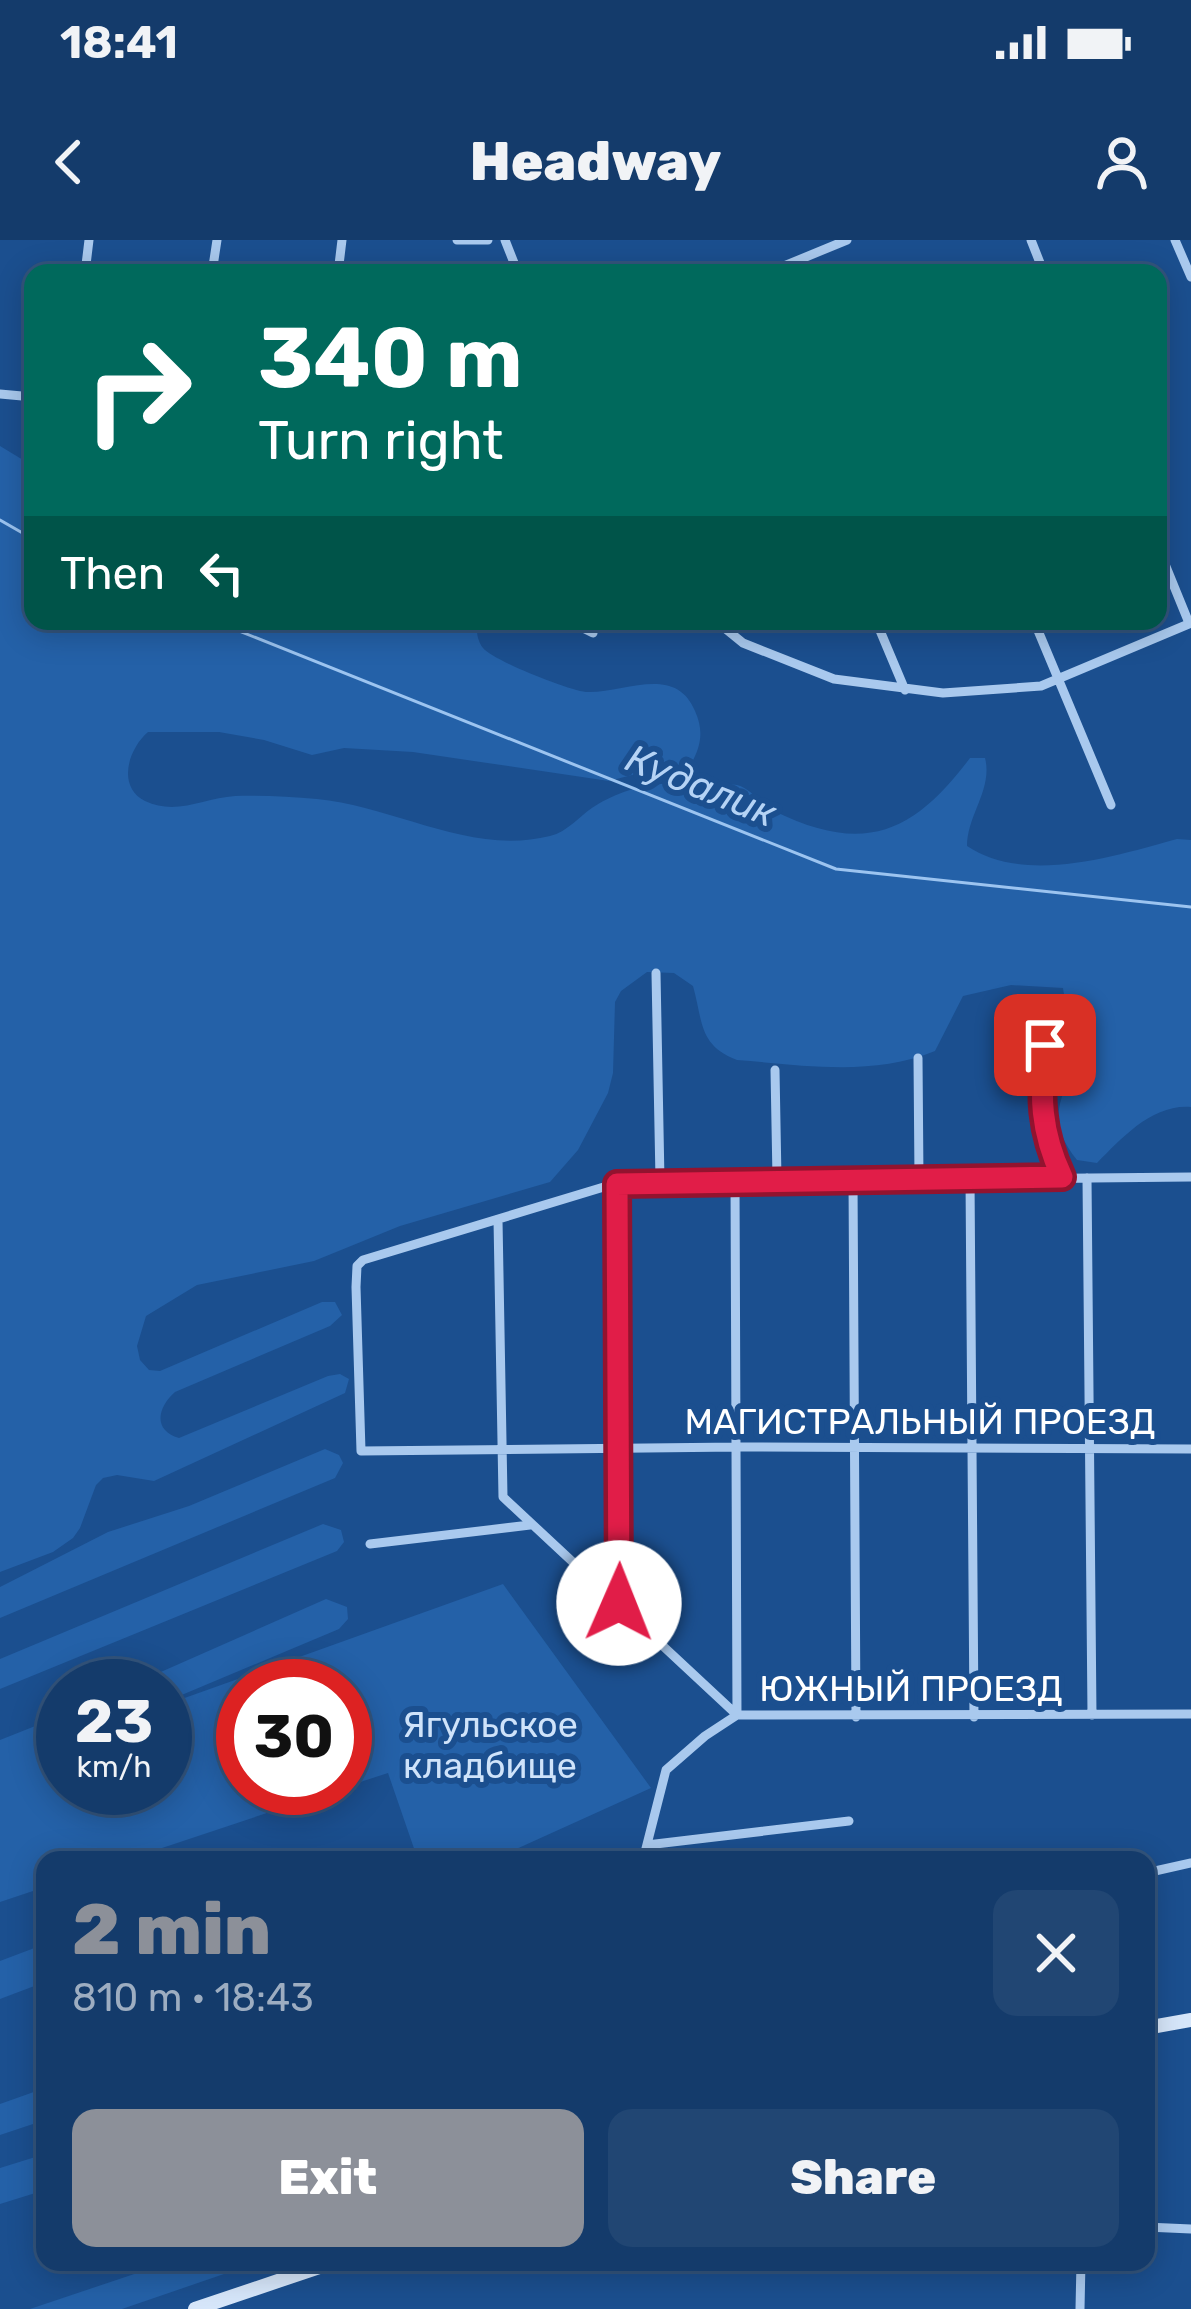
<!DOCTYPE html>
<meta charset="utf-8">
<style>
:root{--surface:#143b6b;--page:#214673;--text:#f1f3f6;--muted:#9dadc1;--line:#33557e;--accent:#8c9099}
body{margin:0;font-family:Rubik,sans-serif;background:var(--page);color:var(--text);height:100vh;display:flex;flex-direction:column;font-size:45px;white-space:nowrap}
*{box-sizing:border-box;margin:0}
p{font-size:39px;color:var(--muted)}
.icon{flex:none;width:66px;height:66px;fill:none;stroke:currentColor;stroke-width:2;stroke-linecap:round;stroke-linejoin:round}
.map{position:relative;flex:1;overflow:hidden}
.drawer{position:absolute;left:36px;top:1611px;width:1119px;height:420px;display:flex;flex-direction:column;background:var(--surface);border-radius:24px;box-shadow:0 6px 30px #0003,0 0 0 3px var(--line)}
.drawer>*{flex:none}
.guide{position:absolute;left:24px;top:24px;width:1143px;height:366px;border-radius:24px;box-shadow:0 6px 30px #0003,0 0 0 3px var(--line);background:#00695c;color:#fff;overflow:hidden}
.speed{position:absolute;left:36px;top:1419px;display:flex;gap:24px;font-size:60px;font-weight:700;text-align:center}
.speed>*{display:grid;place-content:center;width:156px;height:156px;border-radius:50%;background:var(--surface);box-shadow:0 6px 30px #0003,0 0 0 3px var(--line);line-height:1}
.speed small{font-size:30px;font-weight:400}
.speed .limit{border:18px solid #d22;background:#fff;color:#111}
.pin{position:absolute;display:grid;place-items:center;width:102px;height:102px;color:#fff;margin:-51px;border-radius:24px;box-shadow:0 6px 18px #0006}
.me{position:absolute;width:132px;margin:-66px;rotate:1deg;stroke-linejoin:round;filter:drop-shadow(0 0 9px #0008)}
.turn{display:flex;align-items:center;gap:42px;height:252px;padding:0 36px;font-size:54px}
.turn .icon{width:156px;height:156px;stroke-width:2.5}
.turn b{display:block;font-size:84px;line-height:102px}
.then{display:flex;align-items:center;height:114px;padding:0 36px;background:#0003;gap:24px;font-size:45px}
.round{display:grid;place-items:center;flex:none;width:126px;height:126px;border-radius:24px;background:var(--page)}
.head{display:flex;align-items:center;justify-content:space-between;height:204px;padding:0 36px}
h1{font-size:72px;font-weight:800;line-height:90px;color:var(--accent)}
.action{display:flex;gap:24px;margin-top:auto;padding:24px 36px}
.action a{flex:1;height:138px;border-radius:24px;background:var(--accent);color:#fff;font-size:48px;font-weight:800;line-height:138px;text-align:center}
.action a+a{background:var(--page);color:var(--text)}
.status{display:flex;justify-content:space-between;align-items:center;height:84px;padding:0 60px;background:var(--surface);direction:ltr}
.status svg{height:33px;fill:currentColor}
header{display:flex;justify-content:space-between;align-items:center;height:156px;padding:0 36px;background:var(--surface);font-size:54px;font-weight:800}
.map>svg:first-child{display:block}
</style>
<div class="status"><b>18:41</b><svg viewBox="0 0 49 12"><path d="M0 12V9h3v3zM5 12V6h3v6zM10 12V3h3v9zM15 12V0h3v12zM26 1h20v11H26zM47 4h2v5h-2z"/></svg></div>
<header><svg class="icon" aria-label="back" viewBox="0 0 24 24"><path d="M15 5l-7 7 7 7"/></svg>Headway<svg class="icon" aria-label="person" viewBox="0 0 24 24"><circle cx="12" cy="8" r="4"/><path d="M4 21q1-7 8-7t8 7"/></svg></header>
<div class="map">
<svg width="1191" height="2069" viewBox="0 0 1191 2069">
<rect width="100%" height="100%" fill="#1b4f8f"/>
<path fill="#2461a8" d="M0,206l33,20v155h376l25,8 18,-8h25c-1,9 0,19 6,27 11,13 85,42 103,44 37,2 89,-29 109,19 9,20 6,35 -4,53l-25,2 -57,15 -196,-29 -69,-4 -32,7 -48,-15 -45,-8h-71c-19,16 -32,54 -3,69 31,15 59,-3 90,-5 27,-1 54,1 82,3 77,7 154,57 233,37 18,-4 30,-21 45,-30 19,-12 47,-22 69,-22 10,0 19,4 28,4 15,0 31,-6 45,-3 15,4 24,20 37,26 90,44 139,23 196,-53h15c8,31 -18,57 -18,88 58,39 148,10 210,-7l14,1v267c-39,-3 -69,31 -94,56l-20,-3c-40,-50 -3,-69 0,-118 2,-20 -12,-35 -14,-54l-52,-3 -48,11 -28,55c-63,26 -132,14 -198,9 -39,-15 -34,-39 -44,-74l-19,-13 -27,-1 -26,19 -6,11 -2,71 -5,20 -30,57 -28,32 -150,44 -86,35 -117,24 -51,31 -9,30 3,14 9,10 11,1 162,-69h13l7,13 -12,11 -155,66c-17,15 -23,38 4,46l149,-62 12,-2 9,5 -4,14 -191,88 -37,-6 -14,3 -7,7 -16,43 -7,10 -20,14 -53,20z
M325,1209l14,6 4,8 -8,15 -335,140v-31l6,-3 102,-52 81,-26z
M323,1284l18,6 3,12 -7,9 -337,138v-30z
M503,1344l148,204 -159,72h-74l-30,-87 -43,14v-101h-102v102h99l-216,72h-81v27l-45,15v-162l63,-25v73h102v-83z
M326,1359l21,8 1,12 -9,10 -174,73v-16h-36z
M45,1704v38l-45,17v-38z
M45,1848v32l-45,15v-31z
M45,1914v36l-45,14v-36z
M170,2022h89l-137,47h-92z"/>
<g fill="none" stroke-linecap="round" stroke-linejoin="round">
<path stroke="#9cc4f0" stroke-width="3" d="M0,280l33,19
M214,381l622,248 355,38"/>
<path stroke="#a9c9ee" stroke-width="9" d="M457,0h31
M505,0l13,33
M1031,0l13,33
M1175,0l16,37
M85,33l4,-33
M212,33l5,-33
M338,33l4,-33
M767,33l80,-33
M0,154l33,3
M1158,307l31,76
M569,381l24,12
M716,381l27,22 91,36 109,14 98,-7 150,-63
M876,381l29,69
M1034,381l77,184
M656,733l4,207
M1005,803l40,2c-5,51 -4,84 17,132
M918,818l1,121
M775,830l2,109
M1191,937l-574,6 -254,77 -6,6 -1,21 5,164 377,-4 453,2
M970,938l4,539
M1087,938l5,537
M853,939l3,538
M617,943l2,420
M498,980l5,277 234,218 454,-1
M370,1304l160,-19
M647,1605l202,-24
M643,1620l23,-90 39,-34 32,-21 -2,-535
M1146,1633l45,-10
M1146,1987l45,2
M1080,2069l1,-47"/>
<path stroke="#d6e6fa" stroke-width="14" d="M1146,1788l45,-8
M195,2069l139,-47"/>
</g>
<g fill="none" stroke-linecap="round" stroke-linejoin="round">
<defs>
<path id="route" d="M619,1363l-2,-419 445,-7c-22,-47 -22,-81 -17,-132"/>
</defs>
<use href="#route" stroke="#92132f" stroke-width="30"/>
<use href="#route" stroke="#e11d48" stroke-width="21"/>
</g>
<g text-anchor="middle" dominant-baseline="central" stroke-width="12" stroke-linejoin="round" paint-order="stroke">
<g font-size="36" fill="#fff" stroke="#1b4f8f">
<text x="920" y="1181">МАГИСТРАЛЬНЫЙ ПРОЕЗД</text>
<text x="911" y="1448">ЮЖНЫЙ ПРОЕЗД</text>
</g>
<g font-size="36" fill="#cfe3fa" stroke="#1b4f8f">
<text x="490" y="1484">Ягульское<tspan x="490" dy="41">кладбище</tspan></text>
</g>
<g font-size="39" font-style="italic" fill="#b5d3f5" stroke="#1b4f8f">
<text transform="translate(701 546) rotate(22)">Кудалик</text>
</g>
</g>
</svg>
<div class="speed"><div>23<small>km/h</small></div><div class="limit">30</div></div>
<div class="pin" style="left:1045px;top:805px;background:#d93025"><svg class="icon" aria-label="arrive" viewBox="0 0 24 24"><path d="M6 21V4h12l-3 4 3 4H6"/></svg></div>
<svg class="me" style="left:619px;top:1363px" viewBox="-20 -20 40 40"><circle r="19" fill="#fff"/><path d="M0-13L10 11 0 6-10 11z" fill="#e11d48"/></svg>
<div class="guide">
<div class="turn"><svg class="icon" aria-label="right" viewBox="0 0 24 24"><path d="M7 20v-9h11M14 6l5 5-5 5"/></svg><div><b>340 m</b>Turn right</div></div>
<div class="then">Then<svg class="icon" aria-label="left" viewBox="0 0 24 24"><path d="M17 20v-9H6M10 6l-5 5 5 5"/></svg></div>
</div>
<section class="drawer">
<div class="head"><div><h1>2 min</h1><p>810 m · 18:43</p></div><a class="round"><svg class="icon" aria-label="close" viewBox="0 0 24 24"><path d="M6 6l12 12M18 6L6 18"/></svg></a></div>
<div class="action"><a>Exit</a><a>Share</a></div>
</section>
</div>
